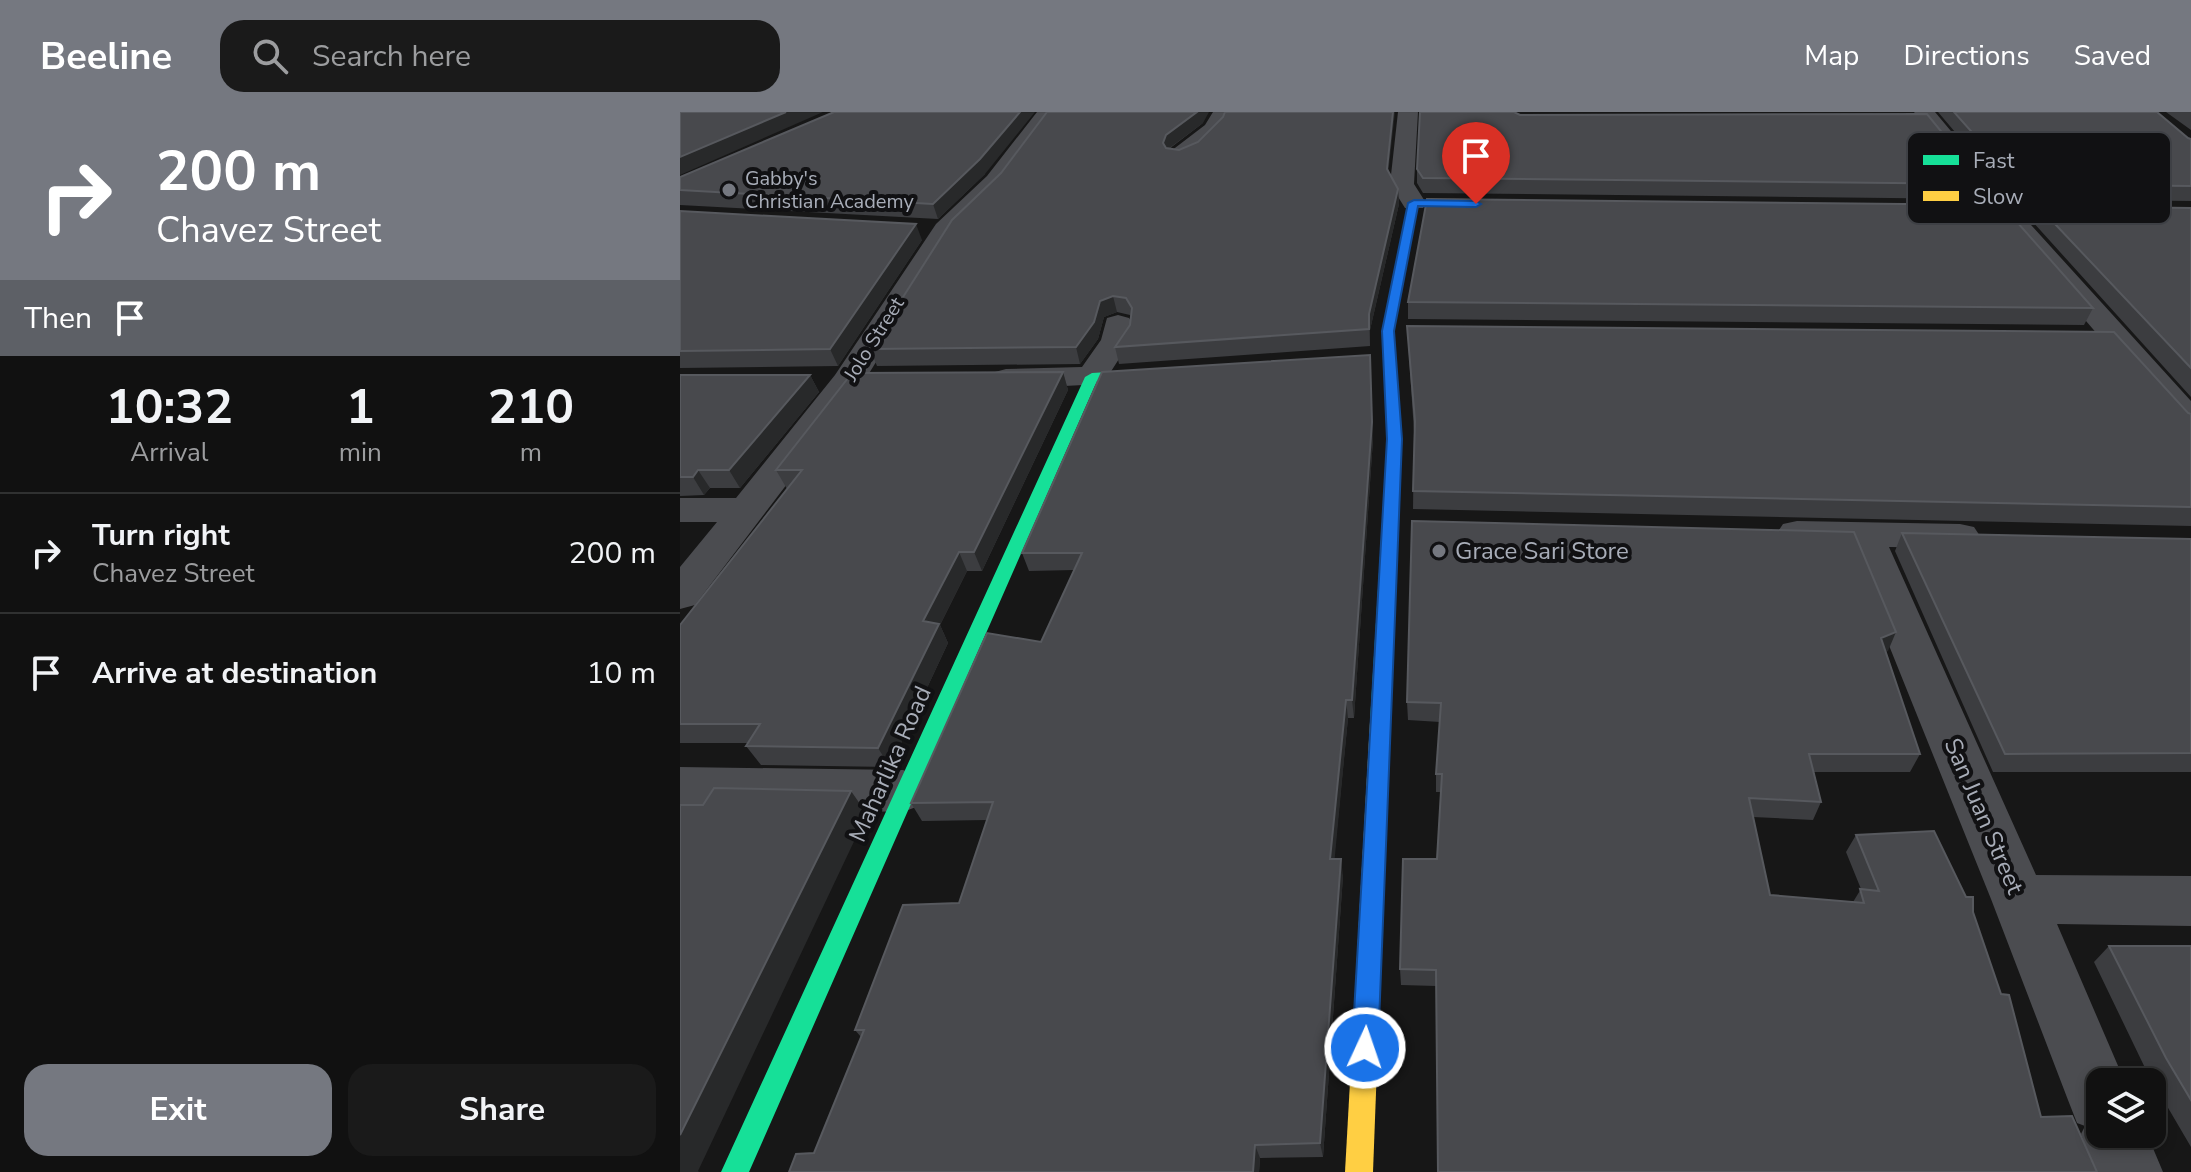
<!DOCTYPE html>
<style>
:root{--surface:#111;--page:#1a1a1a;--text:#f1f3f6;--muted:#9c9d9f;--line:#303131;--accent:#757880}
body{margin:0;font-family:"Nunito Sans",sans-serif;background:var(--page);color:var(--text);height:100vh;display:flex;flex-direction:column;font-size:30px;white-space:nowrap}
*{box-sizing:border-box;margin:0}
p{font-size:26px;color:var(--muted)}
.icon{flex:none;width:44px;height:44px;fill:none;stroke:currentColor;stroke-width:2;stroke-linecap:round;stroke-linejoin:round}
.map{position:relative;flex:1;overflow:hidden}
.sheet{display:flex;flex-direction:column;background:var(--surface);width:680px}
.sheet>*{flex:none}
.guide{background:#757880;color:#fff;overflow:hidden}
.controls{position:absolute;left:1406px;top:956px;display:grid;gap:16px}
.controls a{display:grid;place-items:center;width:80px;height:80px;border-radius:16px;background:var(--surface);box-shadow:0 4px 12px #0003,0 0 0 2px var(--line);font-size:40px}
.pin{position:absolute;display:grid;place-items:center;width:68px;height:68px;color:#fff;margin:-82px -34px;border-radius:50% 50% 50% 0;rotate:-45deg;box-shadow:0 0 8px #0007}
.pin .icon{rotate:45deg}
.me{position:absolute;width:88px;margin:-44px;rotate:3deg;stroke-linejoin:round;filter:drop-shadow(0 0 6px #0008)}
.turn{display:flex;align-items:center;gap:28px;height:168px;padding:0 24px;font-size:36px}
.turn .icon{width:104px;height:104px;stroke-width:2.5}
.turn b{display:block;font-size:56px;line-height:68px}
.then{display:flex;align-items:center;height:76px;padding:0 24px;background:#0003;gap:16px;font-size:30px}
.eta{display:flex;justify-content:space-evenly;align-items:center;height:136px;text-align:center}
.eta b{font-size:48px;font-weight:700;line-height:56px}
.button{display:flex;gap:16px;margin-top:auto;padding:16px 24px}
.button a{flex:1;height:92px;border-radius:24px;background:var(--accent);color:#fff;font-size:32px;font-weight:700;line-height:92px;text-align:center}
.button a+a{background:var(--page);color:var(--text)}
ul{padding:0;list-style:none}
li{display:flex;align-items:center;gap:24px;height:120px;padding:0 24px;border-top:2px solid var(--line)}
li div{flex:1}
li b{display:block;font-size:30px}
li em{font-style:normal}
header{display:flex;align-items:center;gap:48px;box-sizing:border-box;height:112px;padding:0 40px;background:var(--accent);color:#fff}
header strong{font-size:38px}
nav{display:flex;gap:44px;margin-inline-start:auto;font-size:28px}
.search{width:560px;height:72px;background:var(--page);display:flex;align-items:center;gap:20px;box-sizing:border-box;padding:0 28px;border-radius:24px;color:var(--muted);font-size:30px}
main{display:flex;flex:1;min-height:0}
.map>svg:first-child{display:block}
</style>
<header>
<strong>Beeline</strong>
<div class="search"><svg class="icon" aria-label="search" viewBox="0 0 24 24"><circle cx="10" cy="10" r="6"/><path d="M15 15l6 6"/></svg>Search here</div>
<nav><a>Map</a><a>Directions</a><a>Saved</a></nav>
</header>
<main>
<section class="sheet">
<div class="guide">
<div class="turn"><svg class="icon" aria-label="right" viewBox="0 0 24 24"><path d="M7 20v-9h11M14 6l5 5-5 5"/></svg><div><b>200 m</b>Chavez Street</div></div>
<div class="then">Then<svg class="icon" aria-label="arrive" viewBox="0 0 24 24"><path d="M6 21V4h12l-3 4 3 4H6"/></svg></div>
</div>
<div class="eta">
<div><b>10:32</b><p>Arrival</p></div>
<div><b>1</b><p>min</p></div>
<div><b>210</b><p>m</p></div>
</div>
<ul>
<li><svg class="icon" aria-label="right" viewBox="0 0 24 24"><path d="M7 20v-9h11M14 6l5 5-5 5"/></svg><div><b>Turn right</b><p>Chavez Street</p></div><em>200 m</em></li>
<li><svg class="icon" aria-label="arrive" viewBox="0 0 24 24"><path d="M6 21V4h12l-3 4 3 4H6"/></svg><div><b>Arrive at destination</b></div><em>10 m</em></li>
</ul>
<div class="button"><a>Exit</a><a>Share</a></div>
</section>
<div class="map">
<svg width="1511" height="1060" viewBox="0 0 1511 1060">
<rect width="100%" height="100%" fill="#171717"/>
<g fill="none" stroke-linecap="round" stroke-linejoin="round">
<path fill="#4b4c50" fill-rule="evenodd" d="M357,0h21l-55,74 -48,48 -95,154 -165,217 -15,4v-42l37,-45h-37v-24h56l99,-123 101,-151 51,-48z
M533,0h20c-11,20 -37,55 -62,49l-3,-5 3,-5 34,-26z
M718,0h20l-4,72 12,19 -3,5h-18l-15,-24z
M1234,0h21l76,91 180,198v31l-12,-3 -186,-216z
M438,203l11,3 4,6 -2,16 -28,44 -97,5 -11,-3 -5,-7 5,-7 11,-3 76,-2 19,-27 6,-22z
M1117,409l163,3 14,3 6,9 -6,9 -14,3 -71,-1 147,328 155,1v50l-134,-2 68,158h-25v52h47l16,38h-68l-14,-38 4,-8 -8,-3 -9,-23 -77,-201 -142,-353 -52,-1 -14,-3 -6,-9 6,-9z
M0,655l223,3 18,7 7,14 -7,14 -18,7 -223,-5z"/>
<path fill="#16e098" fill-rule="evenodd" d="M734,88l73,1 5,3 -5,3 -69,-1 -24,125 7,108 -11,283 -3,5h-14l-3,-5 17,-283 -5,-108 27,-128z
M1263,93l248,4v6l-252,-5v-4z
M478,257l5,1v6l-66,5 -348,791h-28l364,-795 7,-4z"/>
<path fill="#ffcf43" fill-rule="evenodd" d="M700,603l7,2 3,5 -17,450h-28l25,-450 3,-5z"/>
</g>
<path fill="#3c3d40" d="M1258,0h219l31,26 3,1v62l-179,-2z
M1486,0h25v18z
M836,1l4,2 464,69 -6,15 -555,-6 -6,-10v-14z
M523,11l-34,26 219,23 10,17 1,15 -29,126v16l-251,18 -4,-17 15,-22 1,-8 -1,-2 -13,-3 -13,5 -6,22 -18,25 -203,2 -7,-17 131,-176z
M305,62l-47,45 -258,-14v-28z
M1358,94l153,2v189l-159,-176z
M0,99l242,29 -84,126 -158,2z
M728,190l685,6 -9,17 -676,-6z
M727,214l784,88v112l-778,-17 1,-77z
M383,260l5,18 -86,181h-15l-27,54 8,18 -58,124 -129,-2 -15,-19 2,-3h-68v-118l107,-136 -11,-19z
M0,263h130l9,17 -79,96h-30l-6,7 -24,1z
M693,327l-19,279h-6l-14,141 9,17 -20,281 -63,1 -1,14h-470l25,-19 47,-116 -6,-7 104,-127 28,-83 -65,1 -11,-18 130,-161 33,-72 -45,1 -7,-18z
M1222,421l289,6v233h-198l-98,-221z
M1206,539l34,103 -10,18h-96l7,30 -8,18 -60,-3 17,78 83,7 8,-13 -15,-37 10,-17 117,77 68,205 56,55 -661,-186 -35,-1 -1,-16 37,-110 4,-67h-5v-18l4,-52 -32,-2 -1,-18 481,-51z
M1429,834h82v201l-44,-75 -53,-110z"/>
<path fill="#28292a" d="M106,0h37l-143,63v-18z
M340,0h15l-50,62 -47,45 -5,-15z
M517,0h12l-6,11 -35,26 -3,9 -2,-15 3,-8z
M713,0h2l-8,72v-15z
M718,77l1,15 -29,126v16l-1,-32z
M236,112l6,16 -84,126 -8,-17z
M433,184l4,16 -13,5 -6,22 -18,25 -4,-17 24,-46z
M690,243l3,84 -19,279 -2,-18z
M383,260l5,18 -86,181 -8,-19z
M130,263l9,17 -79,96 -11,-18z
M18,358l12,18 -6,7 -11,-18z
M279,440l8,19 -27,54 8,18 -58,124 -12,-19 45,-127z
M1216,520l-8,19 -15,5 8,-18z
M666,588l2,18 -15,158 -3,-17z
M171,679l16,23 -169,357 1,1h-19v-37z
M661,747l2,17 -20,281 -3,-14z
M575,1033l5,13 -1,14h-6z"/>
<path fill="#48494d" stroke="#57595e" stroke-width="2" d="M0,0h106l-106,45z
M154,0h186l-40,47 -47,45 -253,-14v-13z
M367,0h150l-31,23 -3,8 3,5 13,2 19,-8 25,-25 2,-5h168l-6,57 11,20 -29,125v15l-254,18 15,-22 2,-17 -6,-10 -13,-2 -13,5 -6,21 -18,25 -206,2 82,-129 49,-47z
M740,0h94l6,3 407,-1 57,70 -561,-6 -6,-9z
M1274,0h203l31,26 3,1v47l-173,-2z
M747,87l575,6 91,103 -685,-6z
M1358,94l153,2v160z
M0,99l236,13 -86,125 -150,2z
M727,214l707,6 74,81 3,1v93l-778,-16 2,-70z
M690,243l2,67 -20,278h-6l-16,159h11l-21,284 -65,2 -2,27h-464l7,-18 18,-1 50,-123h-9l48,-125 56,-2 34,-101 -82,1 76,-170 54,9 41,-89h-60l80,-181z
M383,260l-89,180h-15l-36,69 16,3 -61,124 -132,-2 14,-22h-80v-99l122,-155h-26l76,-97z
M0,263h130l-81,95h-31l-5,7h-13z
M732,409l442,11 42,100 -15,6 39,116h-111l12,48 -72,-4 21,97 94,8 -4,-14 19,2 -23,-56 78,-4 32,66h7v15l28,82 8,1 32,122 31,-1 25,56h-659l-2,-202 -36,-1 3,-110h34l5,-85h-6l5,-71 -34,-1z
M1222,421l289,6v214l-186,1z
M34,676l137,3 -171,344v-330h23z
M1429,834h82v154l-25,-42z"/>
<path fill="#1a73e8" stroke="#114b97" stroke-width="2" d="M734,88l62,1 5,3 -5,3 -58,-1 -24,125 8,108 -24,609 -4,9 -9,4 -9,-4 -4,-9 35,-609 -5,-108 26,-128z"/>
<g fill="#757880" stroke="#111113" stroke-width="3">
<circle cx="49" cy="78" r="8"/>
<circle cx="759" cy="439" r="8"/>
</g>
<g text-anchor="middle" dominant-baseline="central" stroke-width="8" stroke-linejoin="round" paint-order="stroke">
<g font-size="20" fill="#a8adb8" stroke="#111113" text-anchor="start">
<text x="65" y="66">Gabby's<tspan x="65" dy="23">Christian Academy</tspan></text>
</g>
<g font-size="20" fill="#a8adb8" stroke="#111113">
<text transform="translate(194 227) rotate(-58)">Jolo Street</text>
</g>
<g font-size="24" fill="#a8adb8" stroke="#111113" text-anchor="start">
<text x="775" y="439">Grace Sari Store</text>
</g>
<g font-size="24" fill="#a8adb8" stroke="#111113">
<text transform="translate(210 652) rotate(-66)">Maharlika Road</text>
<text transform="translate(1304 704) rotate(67)">San Juan Street</text>
</g>
</g>
<rect x="1227" y="20" width="264" height="92" rx="12" fill="#111113" stroke="#3e4045" stroke-width="2"/>
<rect x="1243" y="43" width="36" height="10" fill="#16e098"/>
<rect x="1243" y="79" width="36" height="10" fill="#ffcf43"/>
<g font-size="22" fill="#a8adb8">
<text x="1293" y="56">Fast</text>
<text x="1293" y="92">Slow</text>
</g>
</svg>
<div class="controls">
<a><svg class="icon" aria-label="layers" viewBox="0 0 24 24"><path d="M12 4l9 5-9 5-9-5zM3 14l9 5 9-5"/></svg></a>
</div>
<div class="pin" style="left:796px;top:92px;background:#d93025"><svg class="icon" aria-label="arrive" viewBox="0 0 24 24"><path d="M6 21V4h12l-3 4 3 4H6"/></svg></div>
<svg class="me" style="left:685px;top:936px" viewBox="-20 -20 40 40"><circle r="17" fill="#1a73e8" stroke="#fff" stroke-width="3"/><path d="M0-11L8 9 0 5-8 9z" fill="#fff"/></svg>
</div>
</main>
